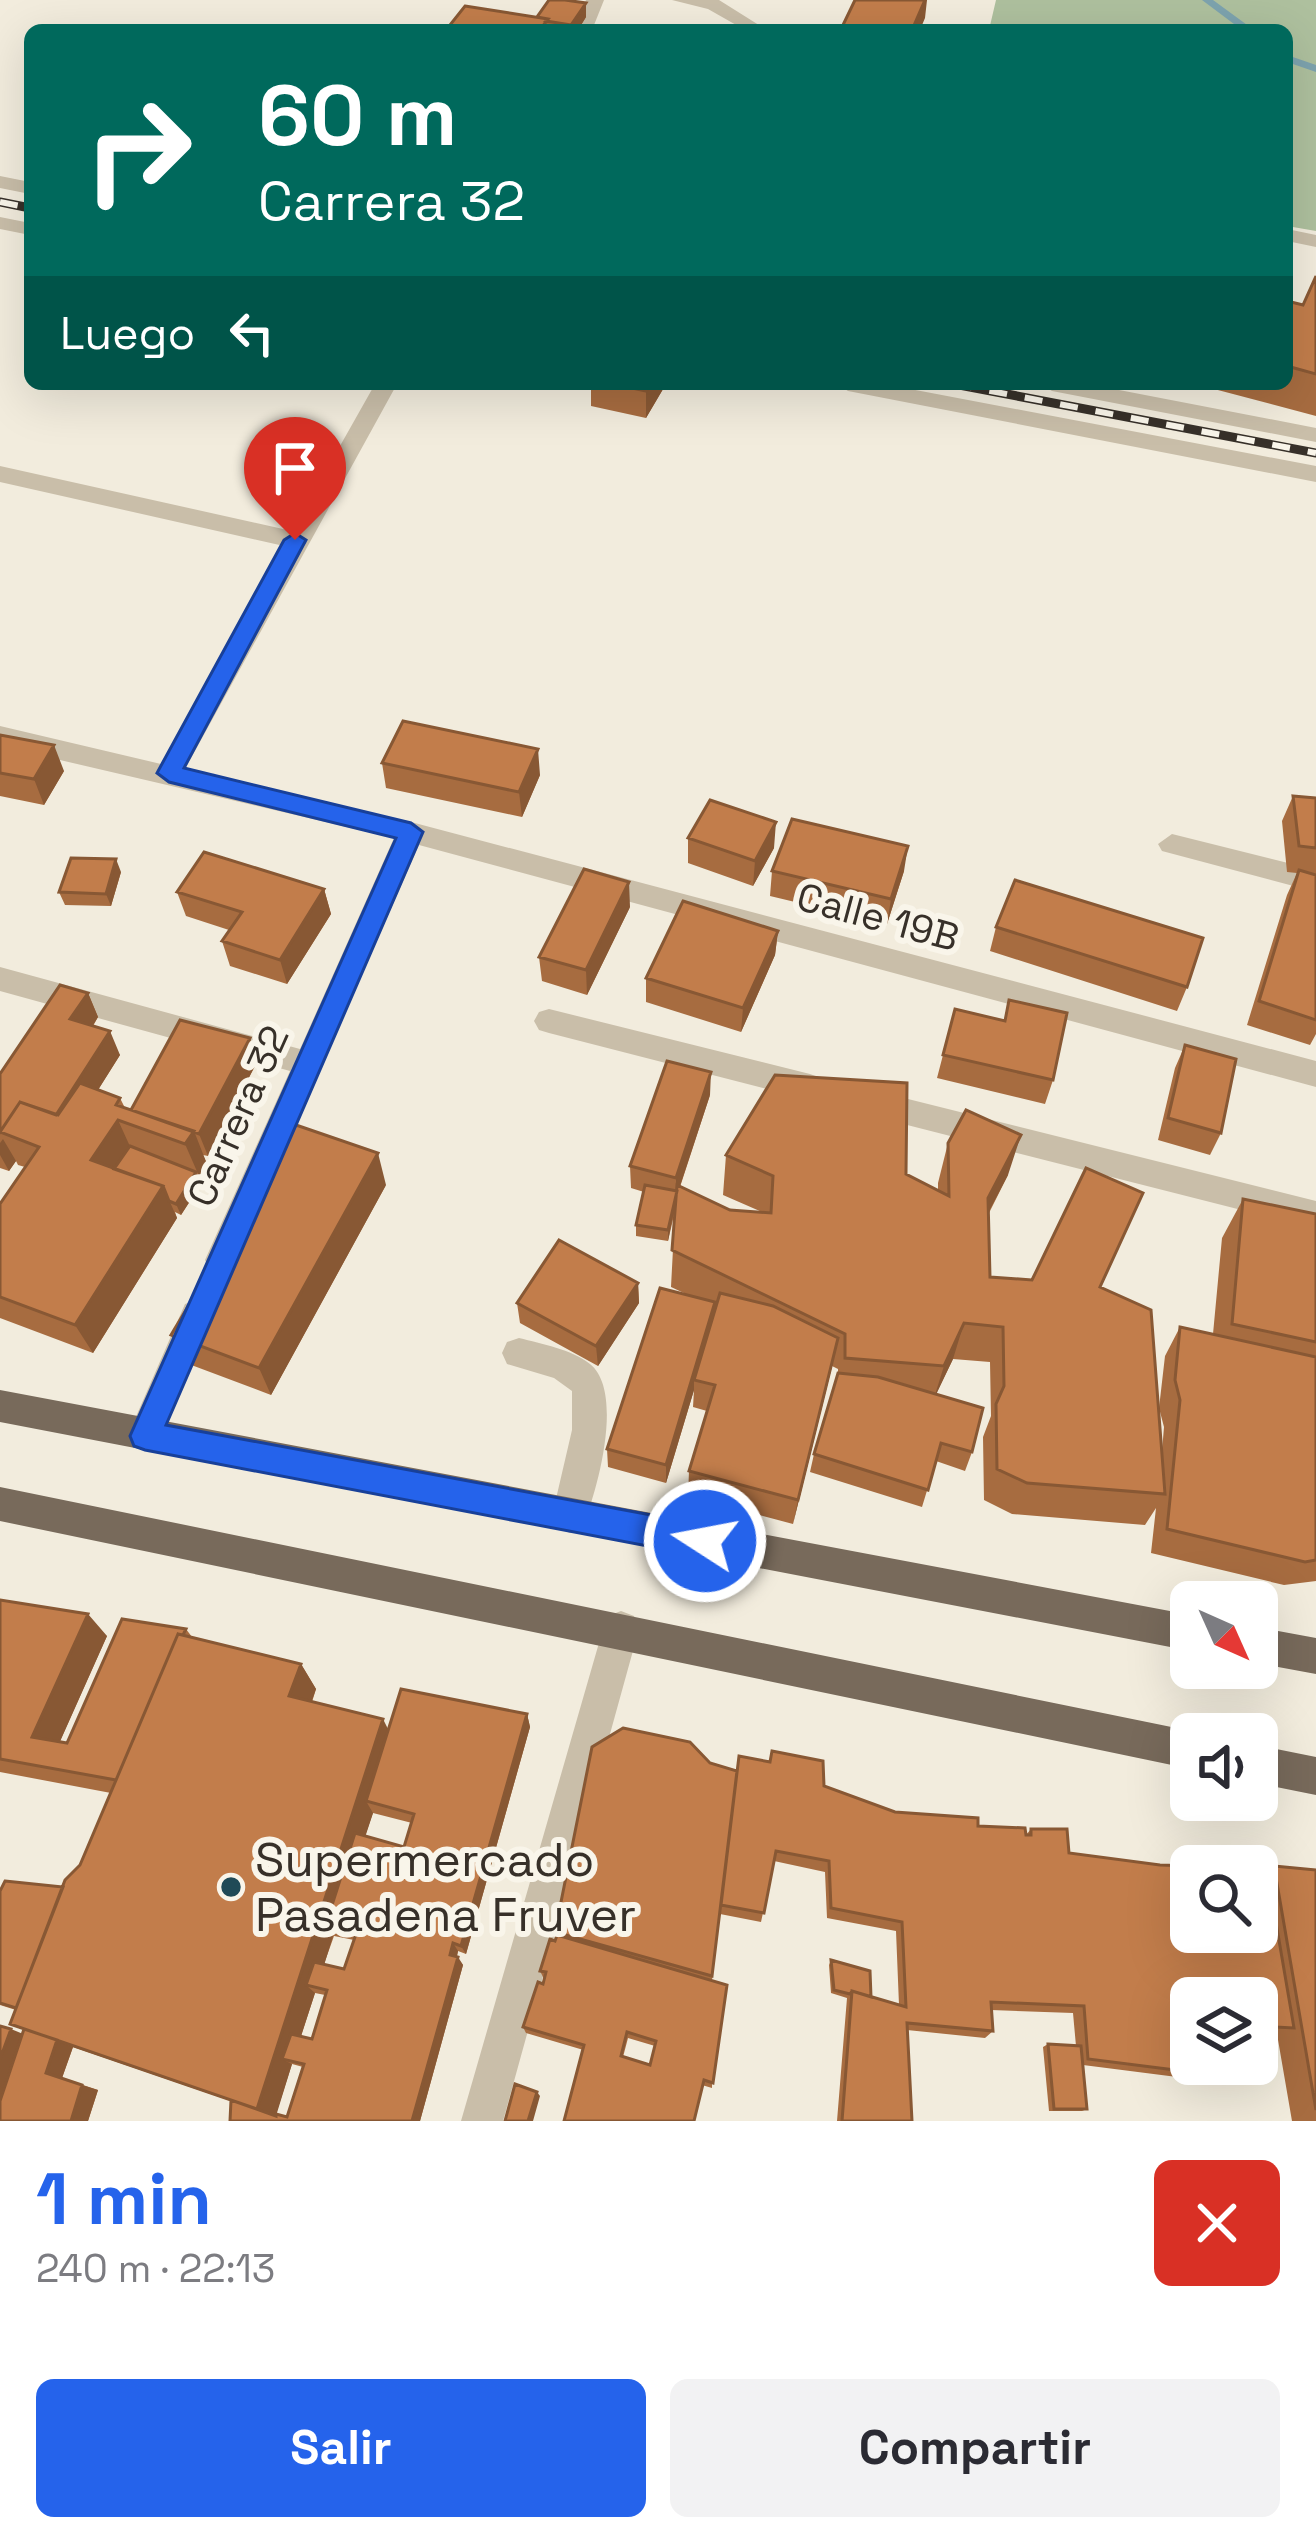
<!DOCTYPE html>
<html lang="es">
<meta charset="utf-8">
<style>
:root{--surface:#fff;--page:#f2f2f3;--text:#2b2b33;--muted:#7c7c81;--accent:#2563eb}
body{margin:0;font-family:"Space Grotesk",sans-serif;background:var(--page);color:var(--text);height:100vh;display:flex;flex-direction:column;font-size:45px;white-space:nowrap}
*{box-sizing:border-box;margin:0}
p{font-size:39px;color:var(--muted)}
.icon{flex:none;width:66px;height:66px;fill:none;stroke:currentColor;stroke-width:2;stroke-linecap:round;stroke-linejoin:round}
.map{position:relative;height:2121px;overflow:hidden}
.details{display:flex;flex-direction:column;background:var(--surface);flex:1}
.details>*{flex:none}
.banner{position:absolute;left:24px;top:24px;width:1269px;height:366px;border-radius:18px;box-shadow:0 12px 48px #0002;background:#00695c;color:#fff;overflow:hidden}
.needle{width:78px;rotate:135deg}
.tools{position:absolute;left:1170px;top:1581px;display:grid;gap:24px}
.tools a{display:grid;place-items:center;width:108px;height:108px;border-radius:18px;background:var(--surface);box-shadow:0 12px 48px #0002;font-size:60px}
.pin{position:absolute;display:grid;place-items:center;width:102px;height:102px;color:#fff;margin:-123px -51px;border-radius:50% 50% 50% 0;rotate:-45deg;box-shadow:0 0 12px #0007}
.pin .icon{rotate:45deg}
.me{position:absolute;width:132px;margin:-66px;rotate:281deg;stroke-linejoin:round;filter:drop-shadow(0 0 9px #0008)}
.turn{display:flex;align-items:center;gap:42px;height:252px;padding:0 36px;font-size:54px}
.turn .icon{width:156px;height:156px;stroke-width:2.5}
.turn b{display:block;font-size:84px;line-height:102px}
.then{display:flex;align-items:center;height:114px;padding:0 36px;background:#0003;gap:24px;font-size:45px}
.round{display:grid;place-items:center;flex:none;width:126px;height:126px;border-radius:18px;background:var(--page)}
.overview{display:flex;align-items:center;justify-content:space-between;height:204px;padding:0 36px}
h1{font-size:72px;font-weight:800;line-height:90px;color:var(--accent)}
.primary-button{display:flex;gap:24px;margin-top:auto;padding:24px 36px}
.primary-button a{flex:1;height:138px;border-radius:18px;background:var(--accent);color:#fff;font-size:48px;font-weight:800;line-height:138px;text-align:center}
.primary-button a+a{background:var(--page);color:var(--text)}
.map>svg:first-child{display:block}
</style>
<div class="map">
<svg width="1316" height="2121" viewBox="0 0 1316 2121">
<rect width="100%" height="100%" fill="#f2ecdd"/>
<path fill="#aec09e" d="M996,0h320v231l-29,-5v-196h-298z"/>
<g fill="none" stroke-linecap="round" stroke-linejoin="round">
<path fill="#7da3ae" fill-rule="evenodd" d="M1202,0h11l41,30h-12z
M1287,55l29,10v7l-29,-10z"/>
<path fill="#c9bea9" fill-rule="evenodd" d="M586,0h18l-12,30h-18z
M672,0h47l48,30h-22l-37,-21z
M0,176l30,6v12l-30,-6z
M0,217l30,6v12l-30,-6z
M1287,229l29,6v12l-29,-6z
M375,384h22l-212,385 226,53 905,239v26l-897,-242 -187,425 -11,4 -11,-4 -5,-10 85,-189 -290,-80v-24l300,82 94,-211 -394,-92v-20l161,38 123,-218 -284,-64v-16l292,65z
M837,384h47l432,82v16l-468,-91z
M1041,384h47l228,44v14l-264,-51z
M1172,834l144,36v22l-154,-41 -4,-7z
M549,1009l261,65 11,4 4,9 -4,9 -11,4 -261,-67 -10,-3 -5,-9 5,-9z
M868,1089l448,112v28l-448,-114 -11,-4 -4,-9 4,-9z
M197,1300l12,4 4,11 -56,131 -12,5 -12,-5 -5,-11 57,-131z
M519,1338c23,6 52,11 71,26 35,28 7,129 -8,164l-12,5 -12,-5 -6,-12 20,-86v-39l-18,-13 -47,-14 -5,-11 5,-11z
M722,1446l12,4 5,12 -16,79 -5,12 -13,5 -13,-5 -5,-12 18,-79 5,-12z
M621,1611l13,5 5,13 -136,492h-42l142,-492 5,-13z"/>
<path fill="#786a5b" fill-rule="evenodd" d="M0,1390l1191,225v36l-1191,-229z
M0,1487l1191,244 7,3h-7v35l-1191,-248z
M1257,1627l59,11v36l-59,-11z
M1257,1745l59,12v38l-59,-12z"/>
<defs>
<path id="rail" d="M0,202l30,6
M954,384l362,69"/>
</defs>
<use href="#rail" stroke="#373029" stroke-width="9"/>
<use href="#rail" stroke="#f9f5ea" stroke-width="6" stroke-dasharray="18" stroke-linecap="butt"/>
</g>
<path fill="#a76c40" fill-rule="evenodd" d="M586,3v14l-8,13h-132l91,-13z
M1316,276v140l-102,-27 2,-5h71v-83l16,4z
M591,384h75l-20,34 -55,-12z
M0,735l64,36 -20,34 -44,-9z
M382,763l158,12 -18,42 -136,-29z
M1293,796l23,2v76h-5l5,1v159l-6,11 -63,-20 40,-130 10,-22 -10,-1 -5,-51z
M688,838l86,10 -21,38 -65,-23z
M772,871h132l-17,53 -117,-28z
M121,872l-10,34 -46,-1 -6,-13z
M324,889l7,25 -44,70 -57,-18 -8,-25 7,-11 -43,-14 -9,-24z
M630,907l-43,88 -45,-14 -3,-24z
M996,927l191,60 -10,24 -187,-60z
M778,931l-3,24 -34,77 -95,-30v-24z
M88,993l10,24 -5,9 27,29 -22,35 22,8 5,10 6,2 126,-48 -49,94 -5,-1 4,9 -9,12 3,8 -20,31 -6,-3 2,6 -84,135 -93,-35v-114l25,-37 -7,-2 -2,-4 -7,10 -9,-3v-94z
M1009,1000l44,80 -8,24 -108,-26 18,-69 49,12z
M1185,1045l36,88 -11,22 -52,-15 17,-72z
M710,1095l-30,92 50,23 32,2 -39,-17 3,-40 180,19 32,17v-8l10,-40 60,32 -19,38 1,64 110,10 62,164 2,-24 -5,-19 6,-52 15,-29 33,7 9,-96 21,-39 73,15v367l-32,4 -133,-32 5,-45 -11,17 -133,-11 -28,-14 -1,-63 8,-21 -1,-54 -37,-3 -17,35 36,58 -7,19 -29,-10 -14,46 -112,-35 4,-18 24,-81v-4l-6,-3 -39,158 -105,-28 1,-25 18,-60 -14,-4 1,-17 -28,93 -58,-16 -1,-18 79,-155 -15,-7 4,-76 -7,30 -32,-5v-11l8,-33 -13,-4 -1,-22z
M386,1185l-115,210 -85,-32 -15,-28z
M638,1283l1,20 -41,63 -78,-43 -3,-20z
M0,1600l107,36 -47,105 7,2 119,-114 6,8 109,27 15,25 -4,13 76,27 139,-15 3,13 -64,227 -8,-3 -1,6 6,8 -43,156h-190l1,-20 -158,-54 -11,31 36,12 -10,31 -66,-88 2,-4 -8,-19 -16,-5v-114l63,-4 17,-22 31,-72 -111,-21zM373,1813l39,10 -8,24 -39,-11zM334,1936l20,4 -10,29 -20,-5zM315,1993l10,2 -13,44 -11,-3zM292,2064l11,3 -16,50 -11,-3z
M710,1763l27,8 87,15 71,26 131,23 5,-6 38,24 91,12 107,5 7,-4 42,4v251h-24l-15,-87 -20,-1v-35h-66v32h-6l6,42 -14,5 -94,-12 4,44 -5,2h-33l-6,-64 5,-3 28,2 -3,-33 -82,-3 2,21 -8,7 -78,-8 5,91h-75l10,-123 -16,-5 -2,-28 2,-5 40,37 28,8 -3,-74 -69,-13 -2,-46 -51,-11 -13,61 -41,-8 -8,66v108l-186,-55 -3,-6 20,-43 1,-5 -4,-8 15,-30v-9zM628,2038l27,8 -5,19 -27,-8z"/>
<path fill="#885834" d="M925,0h2l-2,18 -5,12h-8z
M586,3v14l-8,13h-6l-1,-5z
M650,384h16l-20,34v-27z
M54,745l10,26 -20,34 -10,-26z
M538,749l2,26 -18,42 -3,-25z
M776,822l-2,26 -21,38 2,-25z
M908,846l-4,25 -17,53 4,-25z
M116,859l5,13 -10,34 -5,-12z
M629,882l1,25 -43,88 -1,-25z
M324,889l7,25 -44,70 -7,-24z
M778,931l-3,24 -34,77 2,-24z
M88,993l10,24 -16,26 -12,-24z
M110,1031l10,24 -53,84 -12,-22z
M250,1038l7,24 -49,94 -9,-22z
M711,1072l-1,23 -33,100 -9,46v-11l8,-33v-19z
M118,1120l15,33 -18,27 -24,-20z
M194,1131l13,33 -8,12 -14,-32z
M1021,1135l-13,40 -32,61 12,-38z
M3,1139l13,22 -7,10 -9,-16v-12z
M378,1153l8,32 -115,210 -12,-27z
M196,1172l5,12 -20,31 -5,-11z
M163,1186l14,32 -84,135 -18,-28z
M638,1283l1,20 -41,63 -2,-20z
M715,1302l-1,20 -20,58v10l-28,93v-18z
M964,1323l-11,36 -20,42 11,-35z
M838,1338l-6,28 -39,158 5,-24z
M88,1614l19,22 -53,119 -22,-18z
M301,1664l15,25 -11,31 -16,-24z
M527,1714l3,13 -64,227 -5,-8z
M383,1719l12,24 -29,58 7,12 -38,116 -10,-2 8,9 -16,52 -11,-3 9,8 -22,68 -11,-2 10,5 -16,52 -19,-7z
M453,1943l5,8 -3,12 -5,-8z
M458,1957l5,8 -43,156h-8z
M11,2029l17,7 -28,74v-51z
M57,2041l16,6 -11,31 -16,-5z
M82,2085l16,5 -10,31h-17z
M537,2092l3,4 -7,25h-5z"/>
<path fill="#c27d4b" stroke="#885834" stroke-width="3" fill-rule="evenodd" d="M549,0h16l21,3 -15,22 -25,-4 2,-2 -11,-2z
M855,0h70l-13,30h-50l-20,-3z
M465,6l83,13 -8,11h-94z
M1316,276v98l-29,-8v-65l16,4z
M614,384h36l-4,7z
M403,721l135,28 -19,43 -137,-29z
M0,735l54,10 -20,34 -34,-6z
M1293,796l23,2v50l-17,-2z
M710,800l66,22 -21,39 -67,-23z
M792,819l116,27 -17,53 -119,-28z
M204,852l120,37 -44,71 -58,-19 20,-29 -65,-20z
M71,858l45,1 -10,35 -47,-2z
M584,869l45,13 -43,88 -47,-13z
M1299,870l17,5v145l-57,-19z
M1015,880l188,58 -16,49 -191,-60z
M683,901l95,30 -35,77 -97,-30z
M60,985l28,8 -18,26 40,12 -54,84 -36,-13 -20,30v-58z
M1009,1000l58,13 -14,67 -110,-25 12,-46 50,12z
M180,1020l70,18 -51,96 -68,-24z
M1185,1045l51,14 -15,74 -53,-15z
M667,1061l44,11 -35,106 -46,-12z
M775,1075l132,8 -1,91 43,22 -1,-53 18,-33 55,25 -33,63 2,79 42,3 54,-112 57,25 -43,94 51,23 14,184 -138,-11 -30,-14 -1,-65 8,-18 -1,-59 -39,-4 -20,43 -99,-8v-24l-173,-84 5,-65 53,25 41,3 2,-37 -47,-21z
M80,1083l40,15 -4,7 78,26 -9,13 -67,-24 -27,40 72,26 -88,139 -75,-28v-93l39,-57 -39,-15 20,-30 38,13z
M296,1125l82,28 -119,215 -88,-33z
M130,1146l66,26 -20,32 -7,-3 -6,-15 -49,-17z
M645,1185l32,6 -9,39 -32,-5z
M1243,1199l73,15v128l-84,-18z
M559,1240l79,43 -42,63 -79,-43z
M660,1288l55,14 -49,163 -59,-16z
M720,1293l53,13 65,32 -40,162 -109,-29 26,-86 -21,-5z
M1180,1327l136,30v203l-11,2 -138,-33 13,-129 -5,-20z
M838,1373l40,4 105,31 -11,44 -31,-9 -13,47 -114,-36z
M0,1600l88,14 -56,123 35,6 55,-124 64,10 -3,6 -5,-1 -62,146 -116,-21z
M178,1634l123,30 -12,32 94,23 -126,390 -247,-85 55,-144 15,-15z
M401,1689l126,25 -66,232 -8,-3 -3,12 8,2 -46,164h-182l1,-21 45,16v-2l11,3 17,-53 -22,-5 9,-25 21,5 15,-49 -21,-5 8,-23 30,7 12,-35 -31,-7 30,-94 49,14 10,-33 -48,-13z
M623,1728l67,14 20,21 27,8 -25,205 -157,-44 37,-185z
M772,1751l51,10 1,25 71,26 83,6v8l47,2 1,7h5v-6h36l2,24 91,12 31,1v66h66v-63l10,1 27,158 -37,-2v-28h-66v25l-7,-1 7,50 -103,-13 -4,-53 -93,-4 2,29 -86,-8 5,98h-70l10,-130 54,16 -4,-85 -71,-14 -2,-47 -53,-10 -12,62 -43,-8 18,-149 31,6z
M1274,1866l42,4v240z
M5,1881l58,6 -47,121 -16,-5v-112z
M557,1935l170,50 -14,98 -9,-3 -10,41h-130l20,-76 -61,-18 15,-45 5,2 3,-12 -6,-1 10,-32 5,2zM627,2032l29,9 -6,24 -29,-9z
M831,1960l39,11 1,26 -19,-6 -2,3 -16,-4z
M0,2026l11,3 -11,30z
M24,2029l33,11 -11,33 36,12 -11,36h-71v-20z
M1048,2044l33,2 6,63h-33z
M515,2084l22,8 -9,29h-23z"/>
<path fill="#2563eb" stroke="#184099" stroke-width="3" d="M295,533l11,7 -122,228 227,55 12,9 -257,593 539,100 11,5 5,11 -5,11 -11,5 -560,-107 -11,-4 -4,-10 266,-598 -227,-56 -12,-9 127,-233z"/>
<circle fill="#204a57" stroke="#f9f5ea" stroke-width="4.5" cx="231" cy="1887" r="12"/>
<g text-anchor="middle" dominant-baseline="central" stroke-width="12" stroke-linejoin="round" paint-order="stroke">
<g font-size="39" fill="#373029" stroke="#f9f5ea">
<text transform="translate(878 917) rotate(15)">Calle 19B</text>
<text transform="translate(238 1116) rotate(-66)">Carrera 32</text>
</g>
<g font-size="48" fill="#373029" stroke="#f9f5ea" text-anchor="start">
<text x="255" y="1859">Supermercado<tspan x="255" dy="55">Pasadena Fruver</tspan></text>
</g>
</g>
</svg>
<div class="tools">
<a><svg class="needle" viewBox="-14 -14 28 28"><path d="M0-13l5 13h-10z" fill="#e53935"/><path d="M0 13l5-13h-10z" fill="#7c7c81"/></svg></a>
<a><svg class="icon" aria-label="sound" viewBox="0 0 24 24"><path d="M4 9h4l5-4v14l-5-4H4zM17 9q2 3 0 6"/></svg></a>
<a><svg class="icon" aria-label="search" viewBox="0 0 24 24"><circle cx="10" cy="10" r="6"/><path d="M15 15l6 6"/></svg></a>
<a><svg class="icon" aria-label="layers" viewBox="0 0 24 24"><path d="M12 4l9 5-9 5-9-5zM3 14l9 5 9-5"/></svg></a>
</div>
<div class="pin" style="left:295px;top:540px;background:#d93025"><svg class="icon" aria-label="arrive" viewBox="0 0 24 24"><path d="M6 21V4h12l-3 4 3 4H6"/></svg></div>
<svg class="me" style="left:705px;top:1541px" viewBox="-20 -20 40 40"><circle r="17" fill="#2563eb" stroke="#fff" stroke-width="3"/><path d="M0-11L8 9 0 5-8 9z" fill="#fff"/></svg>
<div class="banner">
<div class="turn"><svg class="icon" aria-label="right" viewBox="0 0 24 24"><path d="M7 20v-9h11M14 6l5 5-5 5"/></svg><div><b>60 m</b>Carrera 32</div></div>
<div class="then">Luego<svg class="icon" aria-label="left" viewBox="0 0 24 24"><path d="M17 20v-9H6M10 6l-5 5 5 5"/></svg></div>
</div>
</div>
<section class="details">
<div class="overview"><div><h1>1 min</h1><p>240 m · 22:13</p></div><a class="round" style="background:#d93025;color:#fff"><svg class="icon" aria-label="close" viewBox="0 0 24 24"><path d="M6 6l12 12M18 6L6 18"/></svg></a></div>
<div class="primary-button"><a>Salir</a><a>Compartir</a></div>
</section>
